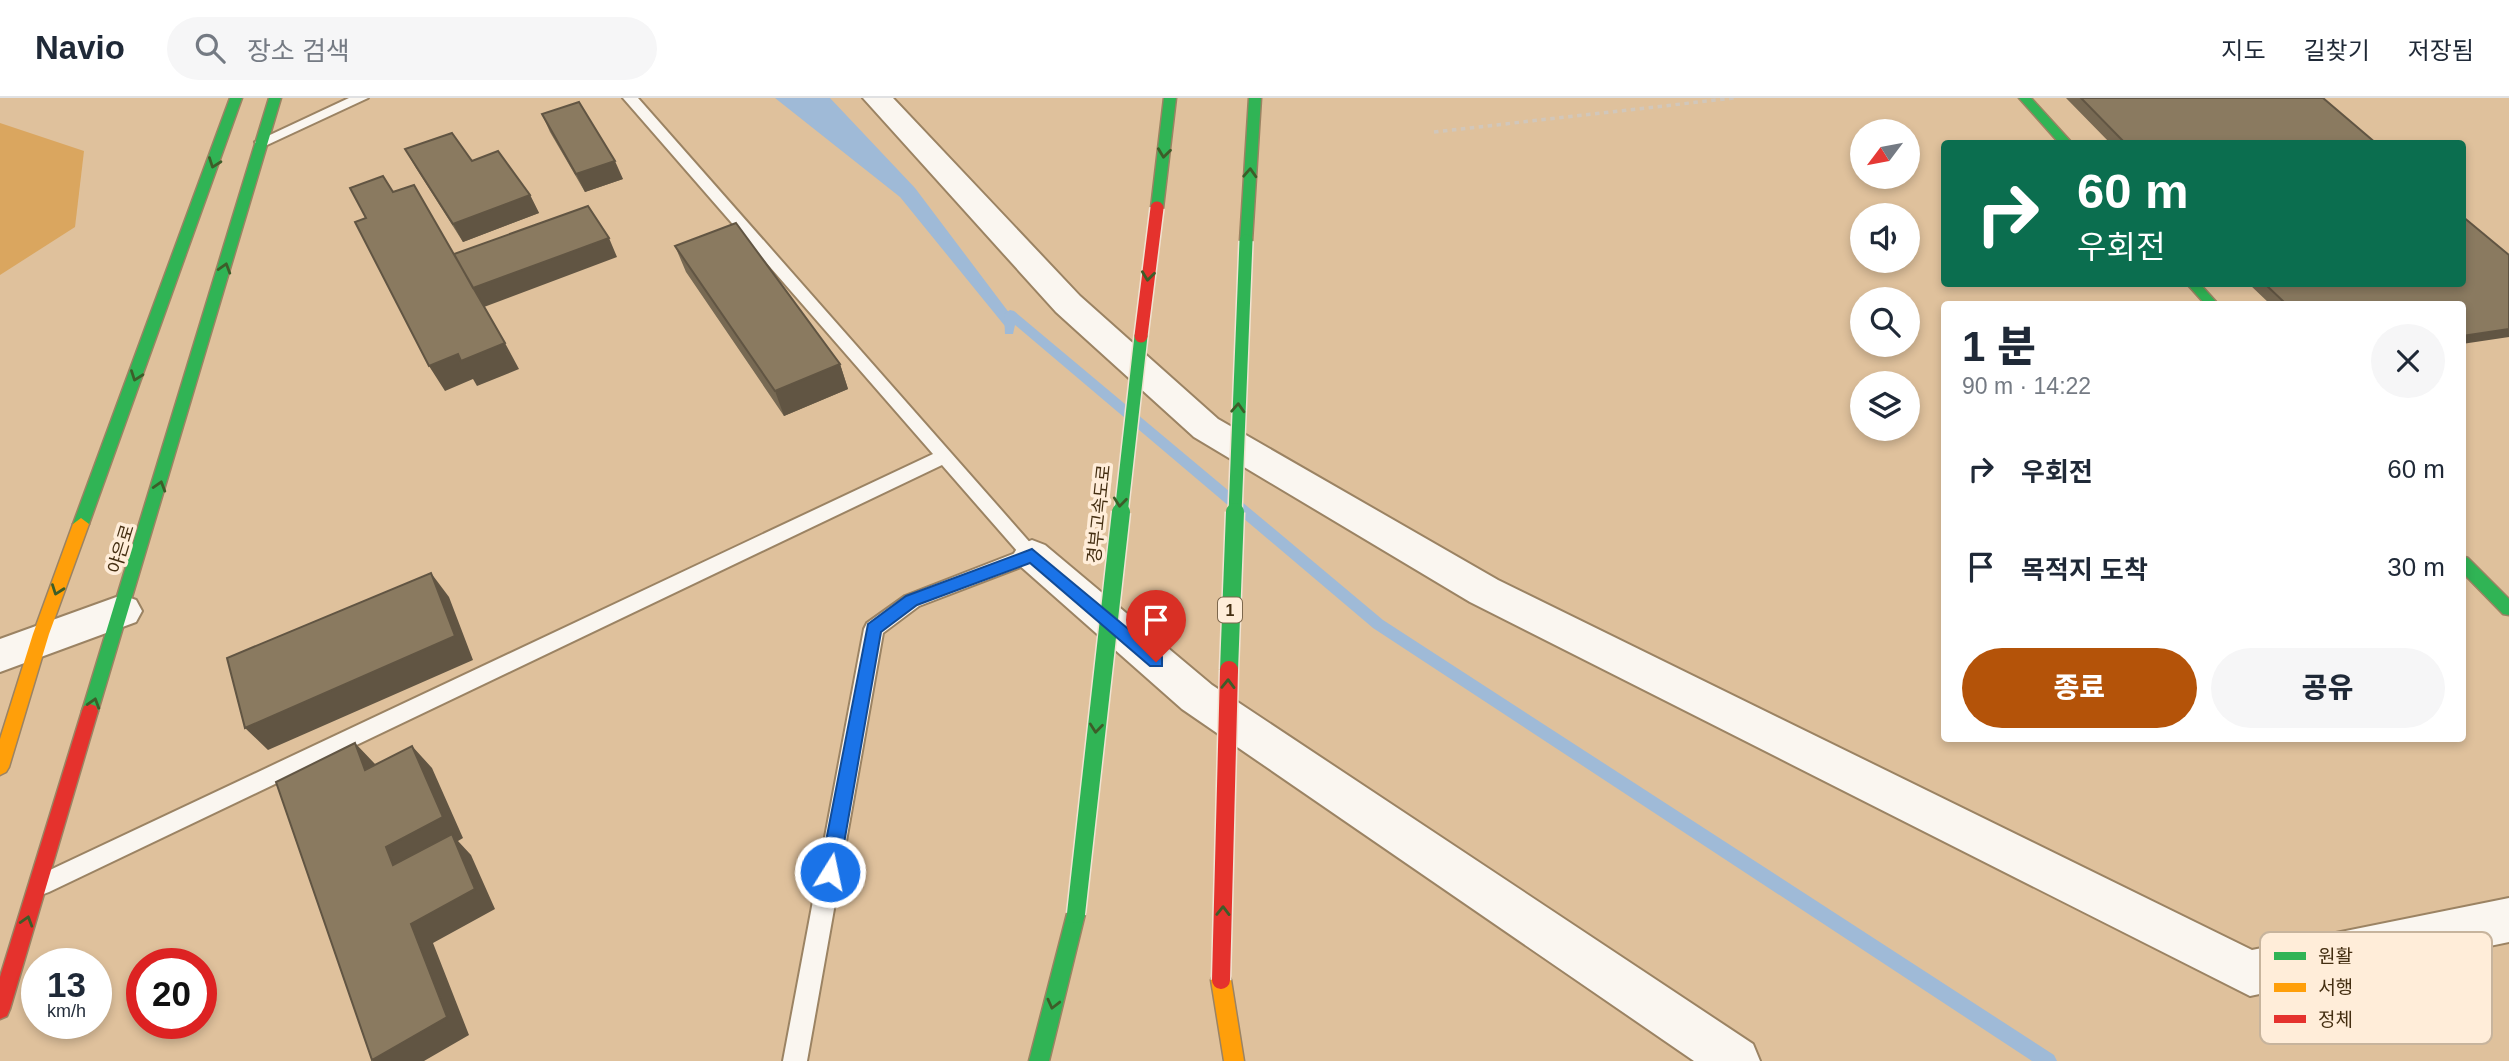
<!DOCTYPE html>
<html lang="ko">
<meta charset="utf-8">
<style>
:root{--surface:#fff;--page:#f6f6f7;--text:#1f2937;--muted:#747a83;--line:#e0e1e3;--accent:#b45309}
body{margin:0;font-family:Arial,"Noto Sans KR",sans-serif;background:var(--page);color:var(--text);height:100vh;display:flex;flex-direction:column;font-size:26px;white-space:nowrap}
*{box-sizing:border-box;margin:0}
p{font-size:23px;color:var(--muted)}
.icon{flex:none;width:38px;height:38px;fill:none;stroke:currentColor;stroke-width:2;stroke-linecap:round;stroke-linejoin:round}
.map{position:relative;flex:1;overflow:hidden}
.details{position:absolute;left:1941px;top:203px;width:525px;height:441px;display:flex;flex-direction:column;background:var(--surface);border-radius:7px;box-shadow:0 4px 10px #0003}
.details>*{flex:none}
.guide{position:absolute;left:1941px;top:42px;width:525px;height:147px;border-radius:7px;box-shadow:0 4px 10px #0003;background:#0b6e4f;color:#fff;overflow:hidden}
.needle{width:46px;rotate:238deg}
.fabs{position:absolute;left:1850px;top:21px;display:grid;gap:14px}
.fabs a{display:grid;place-items:center;width:70px;height:70px;border-radius:50%;background:var(--surface);box-shadow:0 4px 10px #0003;font-size:35px}
.speed{position:absolute;left:21px;top:850px;display:flex;gap:14px;font-size:35px;font-weight:700;text-align:center}
.speed>*{display:grid;place-content:center;width:91px;height:91px;border-radius:50%;background:var(--surface);box-shadow:0 4px 10px #0003;line-height:1}
.speed small{font-size:18px;font-weight:400}
.speed .limit{border:10px solid #d22;background:#fff;color:#111}
.pin{position:absolute;display:grid;place-items:center;width:60px;height:60px;color:#fff;margin:-72px -30px;border-radius:50% 50% 50% 0;rotate:-45deg;box-shadow:0 0 7px #0007}
.pin .icon{rotate:45deg}
.me{position:absolute;width:77px;margin:-38px;rotate:10deg;stroke-linejoin:round;filter:drop-shadow(0 0 5px #0008)}
.turn{display:flex;align-items:center;gap:24px;height:147px;padding:0 21px;font-size:32px}
.turn .icon{width:91px;height:91px;stroke-width:2.5}
.turn b{display:block;font-size:49px;line-height:60px}
.round{display:grid;place-items:center;flex:none;width:74px;height:74px;border-radius:37px;background:var(--page)}
.headline{display:flex;align-items:center;justify-content:space-between;height:119px;padding:0 21px}
h1{font-size:42px;font-weight:800;line-height:52px}
.primary-button{display:flex;gap:14px;margin-top:auto;padding:14px 21px}
.primary-button a{flex:1;height:80px;border-radius:42px;background:var(--accent);color:#fff;font-size:28px;font-weight:800;line-height:80px;text-align:center}
.primary-button a+a{background:var(--page);color:var(--text)}
ul{padding:0;list-style:none}
li{display:flex;align-items:center;gap:21px;height:98px;padding:0 21px}
li div{flex:1}
li b{display:block;font-size:26px}
li em{font-style:normal}
header{display:flex;align-items:center;gap:42px;box-sizing:border-box;height:98px;padding:0 35px;background:var(--surface);border-bottom:2px solid var(--line)}
header strong{font-size:33px}
nav{display:flex;gap:38px;margin-inline-start:auto;font-size:24px}
.search{width:490px;height:63px;background:var(--page);display:flex;align-items:center;gap:18px;box-sizing:border-box;padding:0 24px;border-radius:38px;color:var(--muted);font-size:26px}
.map>svg:first-child{display:block}
</style>
<header>
<strong>Navio</strong>
<div class="search"><svg class="icon" aria-label="search" viewBox="0 0 24 24"><circle cx="10" cy="10" r="6"/><path d="M15 15l6 6"/></svg>장소 검색</div>
<nav><a>지도</a><a>길찾기</a><a>저장됨</a></nav>
</header>
<div class="map">
<svg width="2509" height="963" viewBox="0 0 2509 963">
<rect width="100%" height="100%" fill="#dfc19c"/>
<path fill="#daa65f" d="M0,25l84,28 -9,76 -75,48z"/>
<path fill="#9fbad7" d="M775,0h55l85,90 95,126 -1,17 -109,-134z"/>
<g fill="none" stroke-linecap="round" stroke-linejoin="round">
<path fill="#9fbad7" fill-rule="evenodd" d="M1010,212l4,1 369,309 671,435 3,6h-25l-659,-433 -358,-303 -2,9h-8l-1,-20z"/>
<defs>
<path id="lane" d="M349,0h19l-101,47h-10l-2,-3z
M623,0h15l403,457 -2,5 -120,46 -36,27 -76,428h-24l81,-432 3,-6 38,-27 113,-44 -76,-87 -893,427 -8,3 -8,-3 -3,-7 3,-7 900,-424z"/>
<path id="street" d="M863,0h30l187,198 138,123 280,161 754,370 257,-52v44l-259,54 -780,-394 -276,-165 -138,-125z
M1032,442l13,5 167,140 541,359 7,17h-66l-512,-352 -163,-144 -6,-10 6,-10z
M122,497l14,5 6,11 -6,11 -136,50v-33z"/>
<path id="fast" d="M230,0h12l-153,426 -8,6 -5,-2 -3,-4z
M269,0h12l-183,613 -2,5 -6,2 -6,-2 -2,-5z
M1164,0h12l-13,110 -6,4 -6,-4z
M1249,0h12l-9,143 -6,4 -6,-4z
M2019,0h12l42,46h-13z
M2187,186h13l18,20h-13z
M2462,458l6,2 41,41v16l-6,-1 -41,-42z
M1076,807l7,3 2,6 -36,147h-20l38,-147 2,-6z"/>
<path id="slow" d="M81,420l8,6 -40,110 -40,133 -3,5 -6,3v-36l33,-105 40,-110z
M1221,873l7,2 3,7 13,81h-20l-13,-81 3,-7z"/>
<path id="jam" d="M90,606l6,2 2,5 -88,298 -3,7 -7,3v-42l82,-266 2,-5z"/>
</defs>
<use href="#lane" stroke="#9b8363" stroke-width="4"/>
<use href="#street" stroke="#9b8363" stroke-width="4"/>
<use href="#fast" stroke="#9b8363" stroke-width="3"/>
<use href="#slow" stroke="#9b8363" stroke-width="3"/>
<use href="#jam" stroke="#9b8363" stroke-width="3"/>
<path stroke="#d1c7bb" stroke-width="3.5" stroke-dasharray="4.5 4.5" stroke-linecap="butt" d="M1434,34l300,-34"/>
<use href="#lane" fill="#faf6f0" fill-rule="evenodd"/>
<use href="#street" fill="#faf6f0" fill-rule="evenodd"/>
<use href="#fast" fill="#30b455" fill-rule="evenodd"/>
<use href="#slow" fill="#ff9f0a" fill-rule="evenodd"/>
<use href="#jam" fill="#e5322d" fill-rule="evenodd"/>
<defs>
<path id="fast-bridge-far1" d="M1121,416l20,-178
M1235,416l11,-273"/>
<path id="fast-bridge" d="M1229,572l6,-158
M1076,816l45,-402"/>
<path id="jam-bridge-far1" d="M1141,238l16,-128"/>
<path id="jam-bridge" d="M1221,882l8,-310"/>
</defs>
<use href="#fast-bridge-far1" stroke="#f1e3d2" stroke-width="16" stroke-linecap="butt"/>
<use href="#fast-bridge" stroke="#f1e3d2" stroke-width="21" stroke-linecap="butt"/>
<use href="#jam-bridge-far1" stroke="#f1e3d2" stroke-width="16" stroke-linecap="butt"/>
<use href="#jam-bridge" stroke="#f1e3d2" stroke-width="21" stroke-linecap="butt"/>
<use href="#fast-bridge-far1" stroke="#30b455" stroke-width="13"/>
<use href="#fast-bridge" stroke="#30b455" stroke-width="18"/>
<use href="#jam-bridge-far1" stroke="#e5322d" stroke-width="13"/>
<use href="#jam-bridge" stroke="#e5322d" stroke-width="18"/>
</g>
<path fill="#776953" d="M2066,0h257l54,46h-266z
M542,16l81,65 -38,13 -35,-60z
M405,51l67,12 58,34 9,18 -76,29 -47,-74z
M675,148l165,118 8,25 -64,27 -98,-144z
M2249,186h213v20h-192z"/>
<path fill="#615543" d="M615,63l8,18 -38,13 -9,-18z
M530,97l9,18 -76,29 -10,-18z
M609,140l8,19 -133,50 -11,-19z
M2509,231v8l-47,7v-8z
M505,245l14,26 -42,17 -4,-7 -28,12 -16,-25 29,-12z
M840,266l8,25 -64,27 -9,-25z
M431,475l18,24 24,63 -205,90 -23,-22z
M355,645l21,22 -11,5z
M412,648l20,22 31,70 -5,3 13,14 24,54 -62,34 36,92 -45,26h-51l-1,-1 39,-136 -18,-59 -7,-18z"/>
<path fill="#8a7a60" stroke="#615543" stroke-width="2" d="M2081,0h242l54,46h-251z
M579,4l36,59 -39,13 -34,-60z
M452,35l20,28 26,-10 32,44 -77,29 -48,-75z
M383,78l10,16 21,-7 91,158 -44,18 -3,-7 -29,12 -74,-144 11,-4 -16,-30z
M588,108l21,32 -136,50 -19,-34z
M2462,118l47,39v74l-47,7v-32h-176l-21,-20h197z
M736,125l104,141 -65,27 -100,-145z
M431,475l24,63 -210,92 -18,-70z
M355,645l10,27 47,-24 31,71 -57,30 7,18 59,-31 23,55 -64,35 36,93 -75,43 -96,-278z"/>
<defs><path id="oneway-chevron" d="M-2-3.5L2.5 0L-2 3.5" fill="none" stroke-width="1.6" stroke-linecap="round" stroke-linejoin="round" transform="scale(1.75)"/></defs>
<g stroke="#3d5d29">
<use href="#oneway-chevron" transform="translate(1164 55) rotate(97)"/>
<use href="#oneway-chevron" transform="translate(214 65) rotate(110)"/>
<use href="#oneway-chevron" transform="translate(1250 75) rotate(-87)"/>
<use href="#oneway-chevron" transform="translate(225 170) rotate(-73)"/>
<use href="#oneway-chevron" transform="translate(1148 178) rotate(97)"/>
<use href="#oneway-chevron" transform="translate(136 278) rotate(110)"/>
<use href="#oneway-chevron" transform="translate(1238 310) rotate(-87)"/>
<use href="#oneway-chevron" transform="translate(160 388) rotate(-73)"/>
<use href="#oneway-chevron" transform="translate(1120 404) rotate(96)"/>
<use href="#oneway-chevron" transform="translate(57 492) rotate(110)"/>
<use href="#oneway-chevron" transform="translate(1228 586) rotate(-89)"/>
<use href="#oneway-chevron" transform="translate(94 605) rotate(-73)"/>
<use href="#oneway-chevron" transform="translate(1096 630) rotate(96)"/>
<use href="#oneway-chevron" transform="translate(1223 813) rotate(-89)"/>
<use href="#oneway-chevron" transform="translate(27 823) rotate(-73)"/>
<use href="#oneway-chevron" transform="translate(1053 906) rotate(104)"/>
</g>
<path fill="#1a73e8" stroke="#114b97" stroke-width="2" d="M1032,451l130,108v9h-12l-120,-103 -113,42 -36,27 -42,240 -3,6 -6,3 -7,-3 -3,-6 48,-248 38,-28z"/>
<g text-anchor="middle" dominant-baseline="central" stroke-width="7" stroke-linejoin="round" paint-order="stroke">
<rect fill="#ffedd9" stroke="#7c674d" stroke-width="2" x="1218" y="499.5" width="24" height="25" rx="5"/>
<g font-size="16" font-weight="bold" fill="#442e11">
<text x="1230" y="512">1</text>
</g>
<g font-size="18" fill="#442e11" stroke="#ffedd9">
<text transform="translate(1099 416) rotate(-84)">경부고속도로</text>
<text transform="translate(121 451) rotate(-73)">야은로</text>
</g>
</g>
<rect x="2260" y="834" width="232" height="112" rx="10" fill="#ffedd9" stroke="#c7b49d" stroke-width="2"/>
<rect x="2274" y="854" width="32" height="8" fill="#30b455"/>
<rect x="2274" y="885" width="32" height="9" fill="#ff9f0a"/>
<rect x="2274" y="917" width="32" height="8" fill="#e5322d"/>
<g font-size="19" fill="#442e11">
<text x="2318" y="865">원활</text>
<text x="2318" y="896">서행</text>
<text x="2318" y="928">정체</text>
</g>
</svg>
<div class="fabs">
<a><svg class="needle" viewBox="-14 -14 28 28"><path d="M0-13l5 13h-10z" fill="#e53935"/><path d="M0 13l5-13h-10z" fill="#747a83"/></svg></a>
<a><svg class="icon" aria-label="sound" viewBox="0 0 24 24"><path d="M4 9h4l5-4v14l-5-4H4zM17 9q2 3 0 6"/></svg></a>
<a><svg class="icon" aria-label="search" viewBox="0 0 24 24"><circle cx="10" cy="10" r="6"/><path d="M15 15l6 6"/></svg></a>
<a><svg class="icon" aria-label="layers" viewBox="0 0 24 24"><path d="M12 4l9 5-9 5-9-5zM3 14l9 5 9-5"/></svg></a>
</div>
<div class="speed"><div>13<small>km/h</small></div><div class="limit">20</div></div>
<div class="pin" style="left:1156px;top:564px;background:#d93025"><svg class="icon" aria-label="arrive" viewBox="0 0 24 24"><path d="M6 21V4h12l-3 4 3 4H6"/></svg></div>
<svg class="me" style="left:830px;top:774px" viewBox="-20 -20 40 40"><circle r="17" fill="#1a73e8" stroke="#fff" stroke-width="3"/><path d="M0-11L8 9 0 5-8 9z" fill="#fff"/></svg>
<div class="guide">
<div class="turn"><svg class="icon" aria-label="right" viewBox="0 0 24 24"><path d="M7 20v-9h11M14 6l5 5-5 5"/></svg><div><b>60 m</b>우회전</div></div>
</div>
<section class="details">
<div class="headline"><div><h1>1 분</h1><p>90 m · 14:22</p></div><a class="round"><svg class="icon" aria-label="close" viewBox="0 0 24 24"><path d="M6 6l12 12M18 6L6 18"/></svg></a></div>
<ul>
<li><svg class="icon" aria-label="right" viewBox="0 0 24 24"><path d="M7 20v-9h11M14 6l5 5-5 5"/></svg><div><b>우회전</b></div><em>60 m</em></li>
<li><svg class="icon" aria-label="arrive" viewBox="0 0 24 24"><path d="M6 21V4h12l-3 4 3 4H6"/></svg><div><b>목적지 도착</b></div><em>30 m</em></li>
</ul>
<div class="primary-button"><a>종료</a><a>공유</a></div>
</section>
</div>
